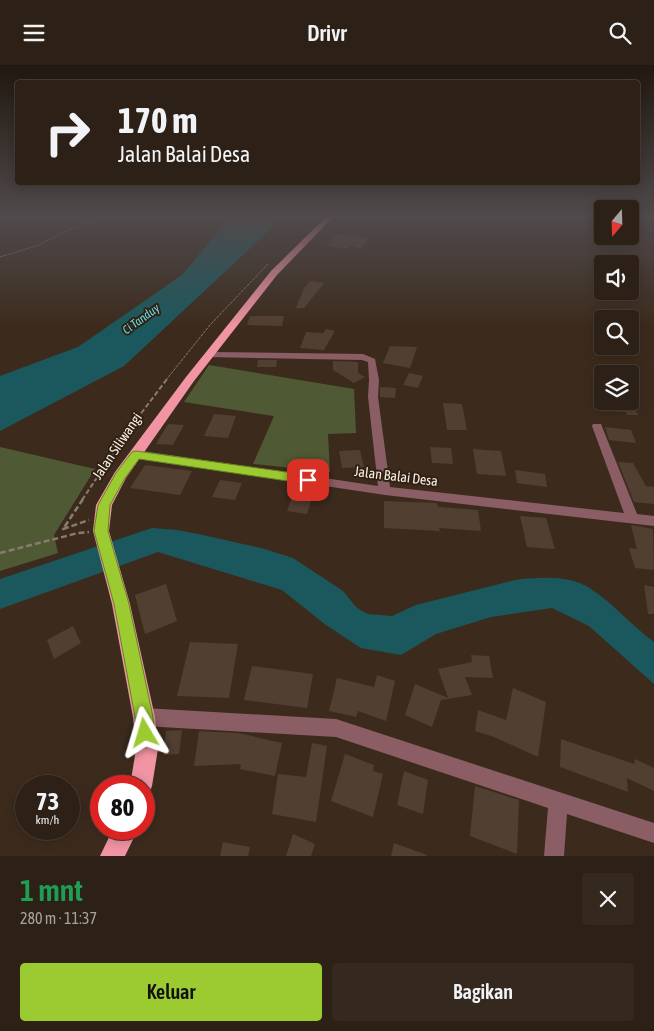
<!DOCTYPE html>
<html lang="id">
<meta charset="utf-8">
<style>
:root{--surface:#2d2016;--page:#35281f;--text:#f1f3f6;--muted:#a7a3a1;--line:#483e35;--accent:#9cca31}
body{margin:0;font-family:"Asap Condensed",sans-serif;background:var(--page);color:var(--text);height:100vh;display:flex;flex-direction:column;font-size:19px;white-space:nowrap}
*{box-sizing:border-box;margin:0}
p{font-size:16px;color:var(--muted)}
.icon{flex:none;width:28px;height:28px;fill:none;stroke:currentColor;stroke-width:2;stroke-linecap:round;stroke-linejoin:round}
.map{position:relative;height:791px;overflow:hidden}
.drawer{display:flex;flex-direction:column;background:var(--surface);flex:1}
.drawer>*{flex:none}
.banner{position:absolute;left:15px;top:15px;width:625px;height:105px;border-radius:5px;box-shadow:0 2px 12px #0003,0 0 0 1px var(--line);background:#2d2016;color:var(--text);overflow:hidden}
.needle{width:32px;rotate:199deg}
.fabs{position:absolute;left:594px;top:135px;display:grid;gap:10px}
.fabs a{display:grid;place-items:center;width:45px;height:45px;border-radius:5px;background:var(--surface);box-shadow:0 2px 12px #0003,0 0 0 1px var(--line);font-size:25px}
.speed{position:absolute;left:15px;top:710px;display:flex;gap:10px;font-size:25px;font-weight:700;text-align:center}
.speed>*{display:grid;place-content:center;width:65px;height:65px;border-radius:50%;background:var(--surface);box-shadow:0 2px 12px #0003,0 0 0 1px var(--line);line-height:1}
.speed small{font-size:12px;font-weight:400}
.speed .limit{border:8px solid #d22;background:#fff;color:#111}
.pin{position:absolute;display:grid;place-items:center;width:42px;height:42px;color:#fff;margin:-21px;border-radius:10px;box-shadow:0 2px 8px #0006}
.me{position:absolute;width:55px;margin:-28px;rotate:353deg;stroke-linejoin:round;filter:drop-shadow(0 0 4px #0008)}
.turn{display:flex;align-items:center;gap:18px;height:105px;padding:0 20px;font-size:22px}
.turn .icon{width:65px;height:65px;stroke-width:2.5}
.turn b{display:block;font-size:35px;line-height:42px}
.round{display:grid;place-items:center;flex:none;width:52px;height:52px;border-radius:5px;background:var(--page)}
.overview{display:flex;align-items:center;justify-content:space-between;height:85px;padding:0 20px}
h1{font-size:30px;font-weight:600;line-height:38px;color:#1e9e55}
.cta{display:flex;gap:10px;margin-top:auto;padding:10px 20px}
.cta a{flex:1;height:58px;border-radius:5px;background:var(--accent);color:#111;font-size:20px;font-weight:600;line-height:58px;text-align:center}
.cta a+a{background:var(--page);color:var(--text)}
header{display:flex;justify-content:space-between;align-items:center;height:65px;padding:0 20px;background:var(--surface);font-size:22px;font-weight:600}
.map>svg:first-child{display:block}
</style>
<header><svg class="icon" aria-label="menu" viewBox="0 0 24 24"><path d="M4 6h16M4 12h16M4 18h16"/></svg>Drivr<svg class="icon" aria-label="search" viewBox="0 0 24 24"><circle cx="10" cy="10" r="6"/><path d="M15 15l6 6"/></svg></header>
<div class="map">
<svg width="654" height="791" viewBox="0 0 654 791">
<rect width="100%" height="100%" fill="#3c2b1d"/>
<path fill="#4f5933" d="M209,300l145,24 2,44 -28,1 2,38 -77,-8 21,-48 -90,-14z
M0,382l95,22 -41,66 4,18 -58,18z"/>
<path fill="#1b585d" d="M231,151h43v10l-150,140 -124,65v-55l78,-29 104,-72z
M152,463l25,2 26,5 58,13 32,10 50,33 14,17 11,6 24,2 24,-11 99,-25c25,-3 55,-5 76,9 23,15 41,37 63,53v42l-65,-58 -37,-18 -61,9 -55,17 -35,21 -40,-7 -35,-23 -44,-35 -124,-38 -158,57v-30z"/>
<path fill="#513f31" d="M336,169l33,4 -8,11 -12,-4 -1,4 -22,-3z
M310,216l14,2 -20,25h-8l8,-20z
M250,251h34l-2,10 -35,-1z
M326,264l9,2 -11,19 -24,-2 6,-16 17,1z
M390,281l27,1 -7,21 -27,-5z
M258,295h19l-1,7h-19z
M333,296l25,1v11l7,4 -11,6 -21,-13z
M409,308l14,3 -5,12 -15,-3z
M380,322l16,1 -1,10 -15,-1z
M595,336l37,2 6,12h-11l-1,-3 -26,-1z
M443,338l19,1 5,26h-20z
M214,349l22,2 -8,22 -24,-2z
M168,359l16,1 -11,20 -17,-1z
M605,362l26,3 5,13 -27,-3z
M430,382l21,1 2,16 -21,-1z
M473,384l28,2 5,25 -29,-2z
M360,385l4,17 -22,1 -3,-17z
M618,397l15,1 13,23 8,1v17l-20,-2z
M145,400l47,6 -12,24 -50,-7z
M515,405l30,4 2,13 -30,-4z
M220,415l22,3 -7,17 -23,-3z
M294,427l19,3 -6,19 -20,-3z
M384,436l53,2 1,4 40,3 3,21 -42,-3 1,3 -56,-3z
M520,451l26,2 9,31 -28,-2z
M631,460l22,4 1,41 -19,-2 -6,-20 8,1z
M166,519l11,37 -32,13 -10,-39z
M644,520l10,2v27h-6z
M73,561l8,17 -27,16 -7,-19z
M190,577l48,2 -9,54 -52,-2z
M471,590l18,1 4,22 -28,-1 7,18 -31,5 -9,27 -27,-12 10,-31 33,14 -10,-29 34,-7z
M252,601l61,8 -6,34 -63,-8z
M377,610l18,6 -9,40 -28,-10 -2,6 -27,-6 8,-33 37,9z
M513,623l33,14 -8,55 -44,-20 -19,-6 3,-21 28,10z
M182,665l-3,24 -16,1 3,-24z
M199,666l39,2 44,10 -7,33 -35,-7 1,-5 -47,2z
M561,674l73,25 1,-5 19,9v23l-27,-13 1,14 -68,-25z
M312,678l15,3 -11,76 -44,-8 6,-40 28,3z
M345,689l29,11 -1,6 10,3 -10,43 -42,-16z
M404,706l24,9 -5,34 -26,-9z
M475,721l44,14 -2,54 -47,-18z
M293,769l22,10 -4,12h-25z
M223,777l27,5 -2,9h-28z
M394,778l33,12 -1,1h-35z"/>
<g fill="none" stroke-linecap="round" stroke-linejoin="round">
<path stroke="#897b6f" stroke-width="1" stroke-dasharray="3 1" stroke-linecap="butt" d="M0,192l39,-12 27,-14 42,-15
M166,315l44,-55 58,-61"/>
<path stroke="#897b6f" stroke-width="2" stroke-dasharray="5 2.5" stroke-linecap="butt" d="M82,435l51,-76 34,-45"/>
<path stroke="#897b6f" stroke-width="2.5" stroke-dasharray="6 3" stroke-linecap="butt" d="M83,434l-20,30 26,-9
M0,488l78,-20 11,-1"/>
<path fill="#8b5d64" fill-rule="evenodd" d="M630,151h24v4h-24z
M211,287l152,2 12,5 4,21 -1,17 12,90 234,26 -32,-87 1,-2h8l36,90 17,2v10l-269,-31 -253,-38 -2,-3 6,-4 242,36 -10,-89 1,-17 -1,-18 -6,-2 -154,-3 -1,-2z
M144,643l192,11 318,104v20l-87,-29 -3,42h-20l4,-48 -212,-71 -192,-11 -6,-3 -3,-6 3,-6z"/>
<path fill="#f194a4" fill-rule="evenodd" d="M327,151h7l-57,59 -83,106 -68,97 -14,27 -3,26 21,73 25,113 3,32 -6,37 -3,8 -5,2v-10h-14l6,-37 -3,-32 -21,-113 -19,-73 3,-26 19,-33 71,-95 85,-106z
M113,764h25l-13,27h-25z"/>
</g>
<linearGradient id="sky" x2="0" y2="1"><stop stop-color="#211810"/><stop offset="0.58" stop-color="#504a4c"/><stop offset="1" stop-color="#504a4c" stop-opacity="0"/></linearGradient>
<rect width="654" height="262" fill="url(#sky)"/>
<path fill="#9cca31" stroke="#658320" d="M136,386l172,24 6,5 -6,4 -169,-25 -14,19 -15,27 -2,26 21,73 24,113 1,16 -2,6 -7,3 -6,-3 -3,-6 -1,-16 -21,-113 -20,-73 4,-26 18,-32 16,-21z"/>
<g text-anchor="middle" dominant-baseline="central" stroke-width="4" stroke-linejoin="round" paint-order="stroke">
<g font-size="12" font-style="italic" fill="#67dde7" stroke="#312114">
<text transform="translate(141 254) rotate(-36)">Ci Tanduy</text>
</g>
<g font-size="14" fill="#f9eee5" stroke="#312114">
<text transform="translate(117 381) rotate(-56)">Jalan Siliwangi</text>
<text transform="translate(396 411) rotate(7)">Jalan Balai Desa</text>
</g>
</g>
</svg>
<div class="fabs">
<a><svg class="needle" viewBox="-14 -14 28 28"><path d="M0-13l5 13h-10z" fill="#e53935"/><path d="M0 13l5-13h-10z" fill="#a7a3a1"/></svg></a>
<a><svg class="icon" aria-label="sound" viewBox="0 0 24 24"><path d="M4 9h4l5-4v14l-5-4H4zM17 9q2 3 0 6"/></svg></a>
<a><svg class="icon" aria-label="search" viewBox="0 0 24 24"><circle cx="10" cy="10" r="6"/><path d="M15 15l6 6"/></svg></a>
<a><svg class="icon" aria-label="layers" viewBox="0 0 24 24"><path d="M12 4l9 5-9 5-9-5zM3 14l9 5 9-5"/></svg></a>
</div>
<div class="speed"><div>73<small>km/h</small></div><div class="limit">80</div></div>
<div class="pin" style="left:308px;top:415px;background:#d93025"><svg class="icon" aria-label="arrive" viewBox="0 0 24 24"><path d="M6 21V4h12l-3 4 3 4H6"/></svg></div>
<svg class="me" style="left:145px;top:668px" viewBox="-20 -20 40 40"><path d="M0-17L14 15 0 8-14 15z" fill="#9cca31" stroke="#fff" stroke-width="4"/></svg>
<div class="banner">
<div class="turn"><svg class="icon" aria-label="right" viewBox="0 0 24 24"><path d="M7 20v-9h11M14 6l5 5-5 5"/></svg><div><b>170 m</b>Jalan Balai Desa</div></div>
</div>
</div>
<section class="drawer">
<div class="overview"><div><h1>1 mnt</h1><p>280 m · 11:37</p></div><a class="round"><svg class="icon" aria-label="close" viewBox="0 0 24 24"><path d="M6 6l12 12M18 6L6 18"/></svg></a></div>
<div class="cta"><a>Keluar</a><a>Bagikan</a></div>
</section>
